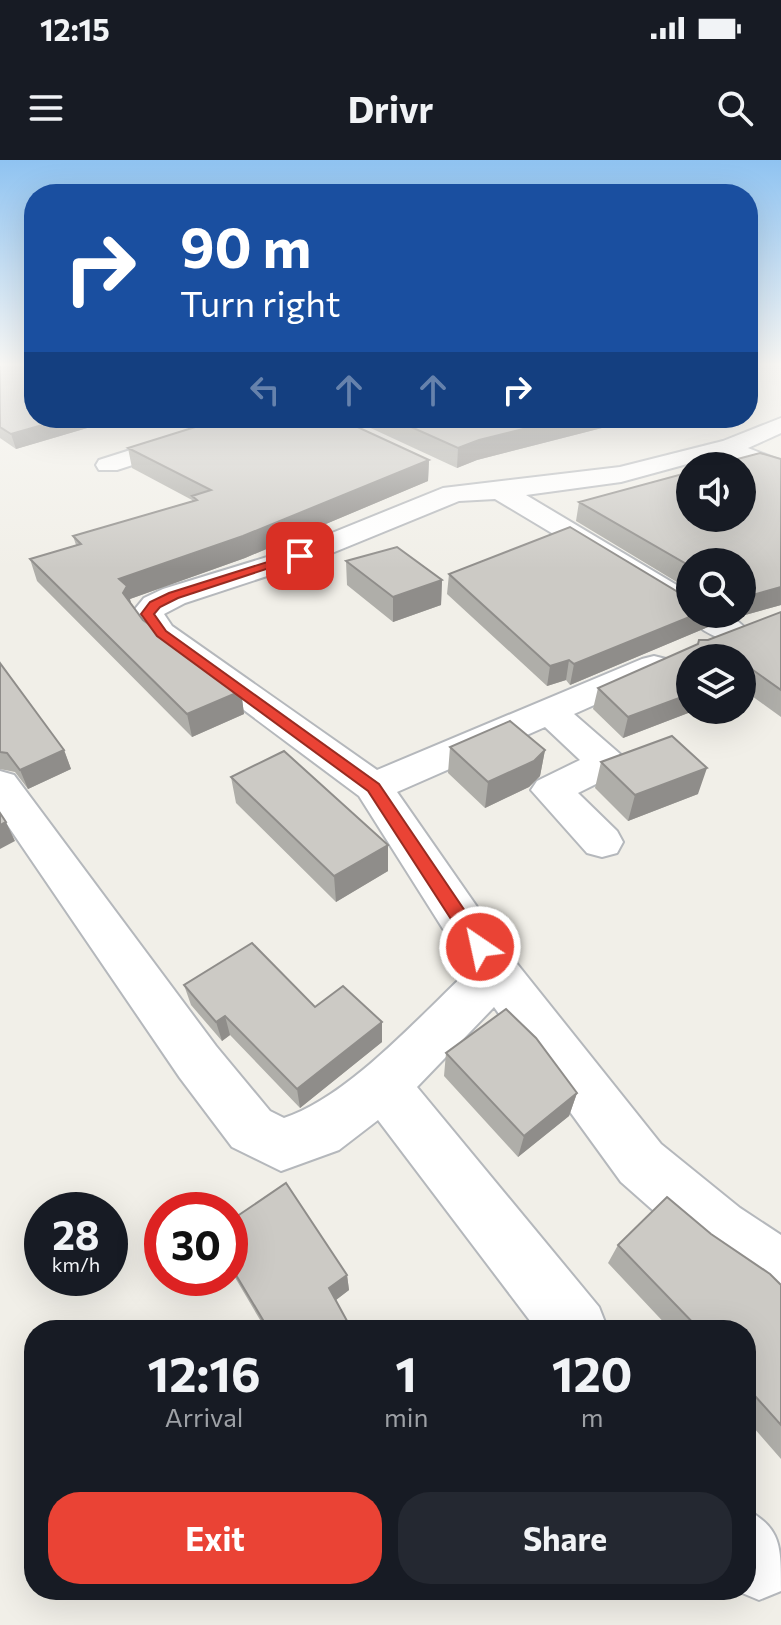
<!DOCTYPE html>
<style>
:root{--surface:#171b24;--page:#242831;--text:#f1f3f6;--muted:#9ea1a6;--accent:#ea4335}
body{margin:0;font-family:Commissioner,sans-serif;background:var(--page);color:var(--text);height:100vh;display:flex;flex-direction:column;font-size:30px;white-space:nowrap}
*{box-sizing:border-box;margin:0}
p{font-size:26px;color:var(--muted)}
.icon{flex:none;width:44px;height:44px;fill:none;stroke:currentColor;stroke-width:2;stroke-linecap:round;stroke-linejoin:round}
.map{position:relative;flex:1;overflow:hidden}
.panel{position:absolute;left:24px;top:1160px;width:732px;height:280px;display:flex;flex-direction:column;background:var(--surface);border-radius:32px;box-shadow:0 8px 32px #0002}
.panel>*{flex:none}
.hud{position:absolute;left:24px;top:24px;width:734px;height:244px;border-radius:32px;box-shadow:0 8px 32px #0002;background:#1a4fa0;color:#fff;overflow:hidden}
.controls{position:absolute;left:676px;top:292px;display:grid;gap:16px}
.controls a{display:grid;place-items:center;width:80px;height:80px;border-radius:50%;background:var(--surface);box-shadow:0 8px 32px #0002;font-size:40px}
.speed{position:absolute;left:24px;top:1032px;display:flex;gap:16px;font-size:40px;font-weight:700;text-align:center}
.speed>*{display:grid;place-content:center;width:104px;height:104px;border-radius:50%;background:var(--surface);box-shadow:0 8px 32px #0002;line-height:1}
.speed small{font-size:20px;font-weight:400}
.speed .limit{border:12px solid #d22;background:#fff;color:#111}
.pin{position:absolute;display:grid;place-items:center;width:68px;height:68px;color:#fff;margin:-34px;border-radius:16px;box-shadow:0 4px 12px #0006}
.me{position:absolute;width:88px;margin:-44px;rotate:326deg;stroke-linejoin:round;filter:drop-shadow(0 0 6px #0008)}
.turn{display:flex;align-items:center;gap:28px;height:168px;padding:0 24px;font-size:36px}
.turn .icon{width:104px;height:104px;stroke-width:2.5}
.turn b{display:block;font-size:56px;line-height:68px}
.lanes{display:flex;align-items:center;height:76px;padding:0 24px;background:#0003;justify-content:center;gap:40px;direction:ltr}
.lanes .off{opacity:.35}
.eta{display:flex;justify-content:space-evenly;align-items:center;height:136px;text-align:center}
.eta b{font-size:48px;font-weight:700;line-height:56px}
.button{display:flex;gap:16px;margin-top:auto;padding:16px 24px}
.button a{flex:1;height:92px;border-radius:32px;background:var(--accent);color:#fff;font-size:32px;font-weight:700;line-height:92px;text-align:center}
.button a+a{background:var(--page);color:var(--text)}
.status{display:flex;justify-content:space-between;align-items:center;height:56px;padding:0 40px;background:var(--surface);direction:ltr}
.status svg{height:22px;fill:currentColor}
header{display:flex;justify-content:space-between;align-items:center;height:104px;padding:0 24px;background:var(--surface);font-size:36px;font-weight:700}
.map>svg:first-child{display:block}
</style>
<div class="status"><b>12:15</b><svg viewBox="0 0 49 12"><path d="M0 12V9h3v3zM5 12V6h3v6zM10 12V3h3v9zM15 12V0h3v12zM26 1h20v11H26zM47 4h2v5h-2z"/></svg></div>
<header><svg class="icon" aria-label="menu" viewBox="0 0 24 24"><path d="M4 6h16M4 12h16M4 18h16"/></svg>Drivr<svg class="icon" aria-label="search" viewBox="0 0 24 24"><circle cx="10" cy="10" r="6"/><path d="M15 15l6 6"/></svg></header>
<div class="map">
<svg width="781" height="1465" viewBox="0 0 781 1465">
<rect width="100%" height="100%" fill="#f1efe8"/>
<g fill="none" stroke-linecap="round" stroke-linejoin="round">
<defs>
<path id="street" d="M231,258h34l-3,5 -145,47h-18l-3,-5 3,-5z
M781,258v15l-33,15 33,13v17l-61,-23 -99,27 -95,13 164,98v21c22,0 44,-3 58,18l-5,7c-19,5 -45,-8 -56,-25l-192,-115 -36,2 -149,61 -125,41 -21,11 8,12 205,144 265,-111 12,-3 12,3 5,7 -5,7 -92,41 46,40 5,9 -5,9 -42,21 39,38 6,11 -6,11 -15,4 -15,-4 -56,-63 6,-9 43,-21 -35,-33 -148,65 117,168 147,184 79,64 41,27v65l-22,-8 -61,-42 -77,-68 -127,-175 -77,80 182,220 9,23h-71l-159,-210 -39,30 -58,21 -49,-24 -52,-69 -180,-264v-43l14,4 202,271 54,65 14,7c64,-21 135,-101 185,-148l-110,-174 -209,-156 -19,-26 13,-16 19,-9 127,-39 153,-62 177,-21 103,-26z
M746,1349c35,20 35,35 35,82l-22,9 -24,-10h11z"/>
</defs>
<use href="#street" stroke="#b5b8bc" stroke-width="4"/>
<use href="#street" fill="#fff" fill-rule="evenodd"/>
</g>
<path fill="#afaea9" d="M0,204l94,62 -78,23 -16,-11z
M349,258h292l-164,42 -20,8z
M128,288l301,12 -1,21 -183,77 -115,41 1,6 12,15 98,71 3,23 -52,23 -155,-156 -7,-22 46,-14 -3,-9 119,-35v-1l-60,-32z
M760,293l21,7v145l-61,17 -150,63 -4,-5 -19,6 -100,-92 2,-20 121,-47 113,68 7,1v18h52v-52h-52v28l-114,-69 3,-19 111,-30v46h52v-52h-31z
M346,401l96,19 -1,25 -48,17 -46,-37z
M781,452v105l-36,-26 -55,19h6l-73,28 -30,-29 5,-21 110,-48z
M0,503l64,87 7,19 -43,20 -13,-17 -15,-3z
M450,587l95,3 -5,26 -11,11 -44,21 -37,-35z
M601,602l97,32 -70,27 -33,-33z
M231,617l157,68v26l-52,31 -100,-99z
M184,825l131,22 67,35 -82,66 -70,-73 -8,6 -31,-36z
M446,893l131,40 -8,23 -51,41 -74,-81z
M230,1061l117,54 2,15 -13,10 16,30h-86l-36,-61z
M711,1074l70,51v174l-35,-40v-89h-75l-63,-67 10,-18z"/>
<path fill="#8f8d8a" d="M67,258h25l2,8 -78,23 -5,-15z
M567,258h74l-164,42 -20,8 1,-20 21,-8z
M429,300l-1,21 -183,77 -115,41 2,9 -3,8 -10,-37z
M442,420l-1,25 -48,17v-25z
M781,427v18l-61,17 -150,63 4,-21 123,-50h45v-16z
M569,500l-3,20 -19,6 3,-20z
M753,510l-8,21 -3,1v-18z
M241,531l3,23 -52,23 -5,-23z
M690,534v16h6l-73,28 5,-21z
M64,590l7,19 -43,20 -8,-19z
M545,590l-5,26 -11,11 -44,21 3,-26z
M707,608l-9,26 -70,27 7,-26z
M6,662l9,19 -15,8v-24z
M388,685v26l-52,31 -2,-26z
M225,856l5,19 -8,6 -6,-19z
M382,862v20l-82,66 -3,-19z
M577,933l-8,23 -51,41 6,-21z
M347,1115l2,15 -17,13 -3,-15z"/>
<path fill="#cccac5" stroke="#8f8d8a" stroke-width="2" d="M0,204h34v54h33l-56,16 -11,-7z
M224,258h114l91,42 -186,76 -124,43 8,7 -4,7 20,27 98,71 -54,23 -157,-155 51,-15 -8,-8 124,-36 -5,-4 19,-6 -83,-42z
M391,258h176l-88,22 -21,8z
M760,293l21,6v128l-39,11v-36h-52v4l-111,-64 111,-30v46h52v-52h-31z
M570,367l113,68 7,1v18h7l-123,50 -5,-4 -19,6 -101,-92z
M397,387l45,33 -49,17 -47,-36z
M781,452v78l-28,-20 -11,4v-16h-52v36l-62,23 -30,-29 100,-44 1,-4h9z
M0,503l64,87 -44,20 -13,-17 -7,-1z
M510,561l35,29 -11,11 -46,21 -38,-35z
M672,576l35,32 -72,27 -34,-33z
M284,591l104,94 -54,31 -103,-99z
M0,653l6,9 -6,3z
M252,783l63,64 28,-21 39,36 -85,67 -72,-73 -9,6 -32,-37z
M506,849l30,29 41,55 -53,43 -78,-83z
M286,1023l61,92 -18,13 23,42h-72l-2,-4 -5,4h-4l-39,-65v-44z
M667,1037l44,37 59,40 11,11v140l-35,-39v-56h-46l-82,-85z"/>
<linearGradient id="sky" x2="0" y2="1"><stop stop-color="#8fc3f1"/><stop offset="0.5" stop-color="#f9f8f5"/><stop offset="1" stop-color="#f9f8f5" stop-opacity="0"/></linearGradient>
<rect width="781" height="409" fill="url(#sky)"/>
<path fill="#ea4335" stroke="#982c22" stroke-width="2" d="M296,393l10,3 -128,42 -18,9 -6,7 12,17 213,153 107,158 3,5 -3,6h-13l-105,-162 -211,-155 -16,-22 9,-12 19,-9z"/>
</svg>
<div class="controls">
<a><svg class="icon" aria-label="sound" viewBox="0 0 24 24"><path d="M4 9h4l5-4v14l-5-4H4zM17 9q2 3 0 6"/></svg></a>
<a><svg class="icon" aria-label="search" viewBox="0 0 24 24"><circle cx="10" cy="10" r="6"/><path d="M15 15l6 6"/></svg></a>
<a><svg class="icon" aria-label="layers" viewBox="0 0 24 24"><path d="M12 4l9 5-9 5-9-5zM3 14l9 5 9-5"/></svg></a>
</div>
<div class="speed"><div>28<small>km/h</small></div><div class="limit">30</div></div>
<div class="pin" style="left:300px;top:396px;background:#d93025"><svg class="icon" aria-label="arrive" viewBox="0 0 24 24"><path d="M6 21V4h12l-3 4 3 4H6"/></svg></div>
<svg class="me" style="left:480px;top:787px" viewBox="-20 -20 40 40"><circle r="17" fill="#ea4335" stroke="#fff" stroke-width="3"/><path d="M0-11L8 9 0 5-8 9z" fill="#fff"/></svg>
<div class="hud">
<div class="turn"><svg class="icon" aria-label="right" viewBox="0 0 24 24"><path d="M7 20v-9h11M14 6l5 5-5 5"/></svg><div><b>90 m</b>Turn right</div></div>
<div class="lanes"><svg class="icon off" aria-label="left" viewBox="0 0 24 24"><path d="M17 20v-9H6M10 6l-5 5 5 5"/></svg><svg class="icon off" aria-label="ahead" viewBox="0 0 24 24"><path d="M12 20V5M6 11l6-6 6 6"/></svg><svg class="icon off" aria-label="ahead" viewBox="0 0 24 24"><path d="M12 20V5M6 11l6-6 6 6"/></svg><svg class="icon" aria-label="right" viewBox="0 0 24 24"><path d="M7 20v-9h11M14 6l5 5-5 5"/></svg></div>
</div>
<section class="panel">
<div class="eta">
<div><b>12:16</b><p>Arrival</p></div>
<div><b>1</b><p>min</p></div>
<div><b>120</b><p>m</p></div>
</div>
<div class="button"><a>Exit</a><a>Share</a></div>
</section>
</div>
